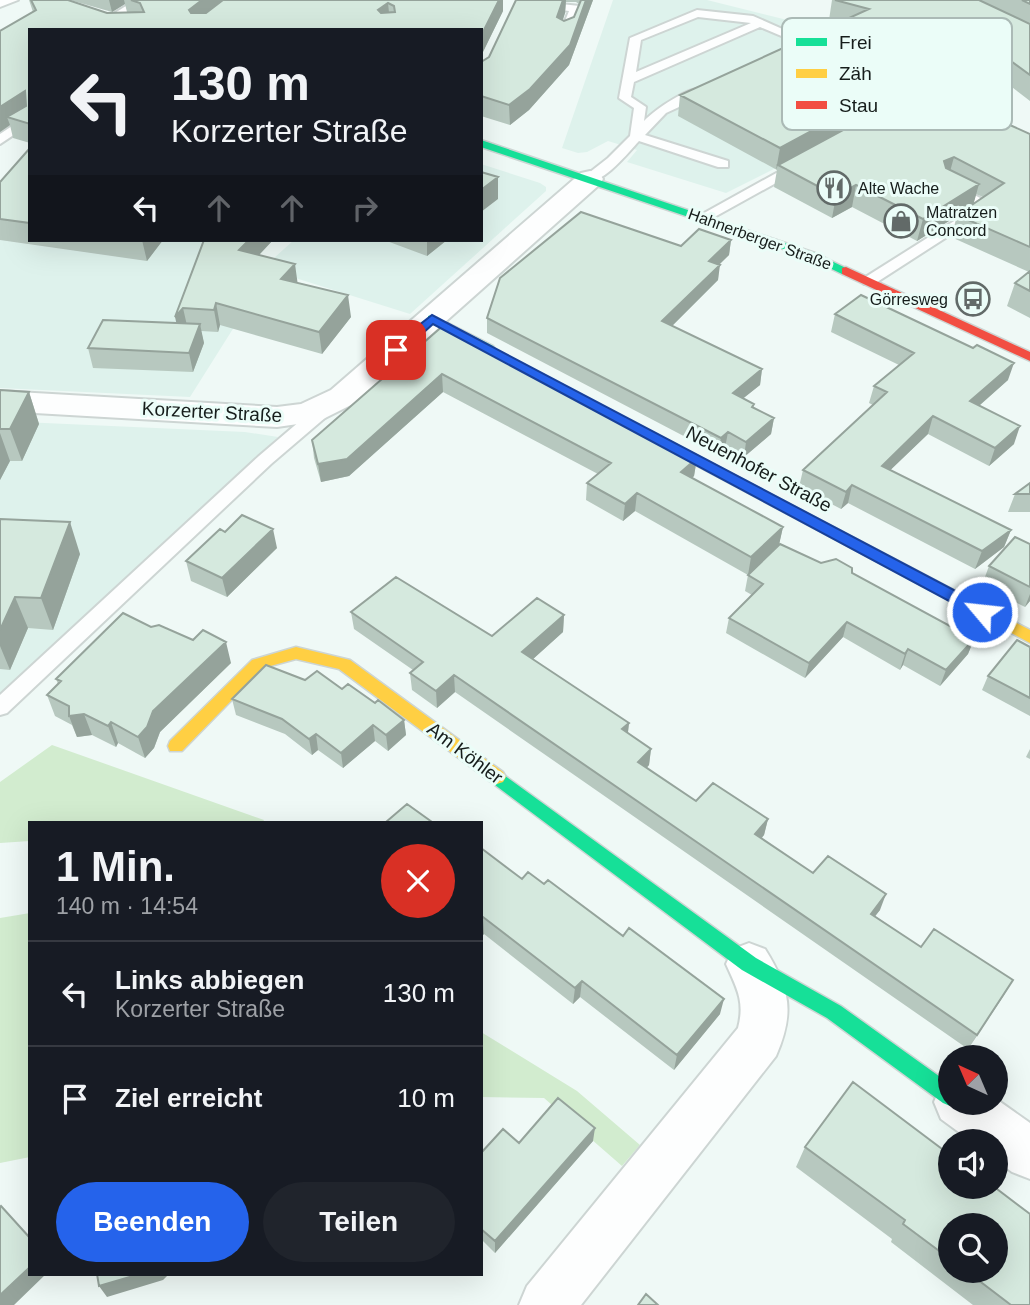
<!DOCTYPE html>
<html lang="de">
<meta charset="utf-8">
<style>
:root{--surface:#171b24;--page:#20242c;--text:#f1f3f6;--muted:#9ea1a6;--line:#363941;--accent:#2563eb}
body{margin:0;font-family:Arial,sans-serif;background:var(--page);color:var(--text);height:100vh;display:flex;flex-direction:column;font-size:26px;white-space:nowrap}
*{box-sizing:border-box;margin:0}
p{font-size:23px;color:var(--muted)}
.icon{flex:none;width:38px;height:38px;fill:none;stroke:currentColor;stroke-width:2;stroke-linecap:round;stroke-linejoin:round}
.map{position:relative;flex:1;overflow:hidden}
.panel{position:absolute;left:28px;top:821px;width:455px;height:455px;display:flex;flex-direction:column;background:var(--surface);border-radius:0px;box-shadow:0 7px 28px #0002}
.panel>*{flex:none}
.top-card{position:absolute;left:28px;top:28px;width:455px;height:214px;border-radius:0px;box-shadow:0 7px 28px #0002;background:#171b24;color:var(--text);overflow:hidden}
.needle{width:46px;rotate:316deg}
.tools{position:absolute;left:938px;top:1045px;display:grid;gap:14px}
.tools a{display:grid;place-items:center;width:70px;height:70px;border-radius:50%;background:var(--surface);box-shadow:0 7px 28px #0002;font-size:35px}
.pin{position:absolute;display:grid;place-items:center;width:60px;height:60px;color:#fff;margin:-30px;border-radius:14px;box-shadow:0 4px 10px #0006}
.me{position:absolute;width:77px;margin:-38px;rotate:298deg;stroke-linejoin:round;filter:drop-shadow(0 0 5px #0008)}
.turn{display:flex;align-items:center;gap:24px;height:147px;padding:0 28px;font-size:32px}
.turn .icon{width:91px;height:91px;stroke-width:2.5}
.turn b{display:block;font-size:49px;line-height:60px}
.lanes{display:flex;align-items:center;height:66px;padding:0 28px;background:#0003;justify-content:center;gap:35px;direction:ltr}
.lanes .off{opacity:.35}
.round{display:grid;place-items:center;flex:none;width:74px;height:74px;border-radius:37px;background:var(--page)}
.head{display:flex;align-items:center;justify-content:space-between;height:119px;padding:0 28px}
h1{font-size:42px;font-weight:700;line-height:52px}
.button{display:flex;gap:14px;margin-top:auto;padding:14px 28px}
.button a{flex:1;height:80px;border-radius:42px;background:var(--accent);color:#fff;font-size:28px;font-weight:700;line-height:80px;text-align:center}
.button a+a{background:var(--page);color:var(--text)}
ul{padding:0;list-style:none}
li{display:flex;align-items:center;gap:21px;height:105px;padding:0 28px;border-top:2px solid var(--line)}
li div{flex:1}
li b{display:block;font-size:26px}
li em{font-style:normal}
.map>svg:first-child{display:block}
</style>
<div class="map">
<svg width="1030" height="1305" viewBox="0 0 1030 1305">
<rect width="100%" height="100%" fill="#eff9f6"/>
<path fill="#def2ec" d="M613,0h94l169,42 41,6 32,33 -223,112 -99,-31 10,-12 -29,-9 -21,11 -9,1 -16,-5z
M481,164l59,19 6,4v4l-136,123 -140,-44 -80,127 -190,-9v-159l30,11h178l-6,7 62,20 30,-27h187z
M0,421l245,11 33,5 -278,259z"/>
<path fill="#d2eccf" d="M52,745l212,75 -1,2h-233v19l-30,2v-61z
M30,913v244l-30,6v-245z
M481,1032l96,59 63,54 -18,21 -78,-68 -63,-1z"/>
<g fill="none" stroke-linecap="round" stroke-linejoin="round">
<defs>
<path id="lane" d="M0,0h18l-18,7z
M154,0l-42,23 -10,-2 32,-20z
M541,2l39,4 2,2 -13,30 -10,-2 10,-25 -32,-4v-4z
M697,10l56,6 61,27 -19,9h-8v-4l11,-5 -38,-16 -126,55 -3,15 15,10 -2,14c13,-13 45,-35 63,-33v6l-41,19 -21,22 83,26v6h-10l-79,-26c-11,12 -37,44 -54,41v-6l23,-18 22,-22 4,-28 -15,-10 11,-60zM698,17l53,6 -115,49 5,-32z
M30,114v10l-30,20v-10z
M798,161l7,4 -2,3 -94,52h-10l-2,-3z
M952,183l43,23 -121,78h-10l-2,-3 2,-3 114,-72 -31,-16v-6z
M327,402l8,5 -2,4 -62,53 -264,249 -7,2v-20l259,-239 62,-53z"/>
<path id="street" d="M590,171l9,2 4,6 -4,6 -246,219 -34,17 -42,6 -277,-16v-20l277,16 24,-3 30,-14 250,-217z
M749,943l16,6c25,40 30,63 11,107l-195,249h-62l8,-19 211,-258c7,-26 -1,-40 -12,-64l7,-15z
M950,1081v21h46v-3l34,24v56l-18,-7 -16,-12v-19h-25l-30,-22 -7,-17 7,-17z"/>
<path id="fast" d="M481,140l334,113 37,18 -2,3h-8l-35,-17 -326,-110z
M432,315l61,31 2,3 -6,4 -4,-1 -57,-30v-6z
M497,770l259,188 85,48 109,78v18l7,1 -7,3 -7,-3 -116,-85 -85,-48 -251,-188 -3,-5 3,-5z"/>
<path id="slow" d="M650,431l380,199v13l-385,-205 -2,-3z
M296,647l54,13 153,112 3,5 -3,5 -6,2 -6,-2 -152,-113 -43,-10 -33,9 -81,83h-12l-2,-5 2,-5 82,-81z"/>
<path id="jam" d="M846,267l184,85v9l-188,-87v-6z"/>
</defs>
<use href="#lane" stroke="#cdd5d3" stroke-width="4"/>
<use href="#street" stroke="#cdd5d3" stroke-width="4"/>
<use href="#fast" stroke="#cdd5d3" stroke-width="3"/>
<use href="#slow" stroke="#cdd5d3" stroke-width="3"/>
<use href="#jam" stroke="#cdd5d3" stroke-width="3"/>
<use href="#lane" fill="#fdfefe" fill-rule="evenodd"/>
<use href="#street" fill="#fdfefe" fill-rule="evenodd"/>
<use href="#fast" fill="#16e098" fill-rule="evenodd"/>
<use href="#slow" fill="#ffcf43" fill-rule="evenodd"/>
<use href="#jam" fill="#f24e42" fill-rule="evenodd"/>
</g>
<path fill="#b7c8bf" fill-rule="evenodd" d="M29,0h39l39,13 20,-1 -2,-8 -13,8 -42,-12h433v11l-22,45v-26h-451v113l-17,-5 -3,-13 -10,7 33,-120z
M516,0h77l-24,65 -40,45 -19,15 -29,-9v-54l8,-5zM566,2h10l3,2 -5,13 -10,4 -1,-1 2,-7z
M832,0h198v101l-58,-45 -54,27 112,51v184l-23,-12 8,-23 14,-11 -78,-35 6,-21 -40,25 -65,-34 -20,11 -58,-31 3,-17 -99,-54 2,-21 159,-73 -10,-2zM976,194l7,3 -10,7z
M30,148v92h133l-16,21 -147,-21v-58z
M204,240h69l-14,15 38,28 54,34 -29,37 -102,-29 -2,7 -17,-1 3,12 -11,29 -100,-4 -5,-20 89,-25z
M384,240h63l-20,16z
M731,240l-2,15 -10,10 -1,15 -46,46 90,43 -2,16 -17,13 11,6v4l20,10 -3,16 -27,23 -19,-9 -7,6 -231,-121v-15l194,-72z
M835,314l173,66 -29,26 35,38 -25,22 -61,-32 -38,36 121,60 -7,17 -29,22 -127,-66 -7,6 -42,-22 4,-17 70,-65 -4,-2 5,-17 25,-21 -68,-33z
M445,324l252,134 -3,18 -2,2 91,49 -4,17 42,19 31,10 122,66 -6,15 -28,32 -37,-21 -3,5 -57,-33 -38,41 -79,-45 3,-15 23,-23 -7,-4 3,-16 21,-21 -21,21 -113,-64 -12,10 -37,-21 1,-17 11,-9 -155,-82 -94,84 -28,6 -7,-24 -2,-18z
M0,390l29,2 10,32 -17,37h-12l-10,19z
M1030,483v29h-22l7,-18z
M0,519l80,35 -27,76 -25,-2 -18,42 -10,-1z
M225,532l52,16 -50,49 -36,-16 -5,-20z
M1030,544v57l-5,6 -43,-22 7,-19z
M351,612l141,24 72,-21 -1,17 -30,27 96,64 -1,10 23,16 -2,16 -2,3 49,33 72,18 -4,16 -3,4 52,34 67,37 -5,6 46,31 83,48 -36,54 -513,-357 -18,16 -25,-18 -2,-17 3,-3 -59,-41z
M1030,647v69l-48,-26 6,-14z
M231,663l-71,69 -6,16 -9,10 -27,-15 -2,4 -24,-12 -15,2 -5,-12 -17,-9 -8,-21 11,-11 -2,-5z
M305,680l37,9 33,14 29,17 2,15 -18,16 -13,-10 -32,27 -25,-18 -6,5 -27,-21 -49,-19 -4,-16z
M1030,749v10l-4,-2z
M481,848l41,31 198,135 -46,56 -94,-73 -7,7 -89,-70 -3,3z
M853,1082l97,73v31h43l37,28v91h-57l-82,-63 1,-3 -96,-72 9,-20zM950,1225h46v45h-46z
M593,1141l-98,112 -14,-14v-86l38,-10z"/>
<path fill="#95a39b" d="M109,0h15l1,4 -13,8z
M202,0h28l-38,30 -3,-20z
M499,0h4v11l-22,45v-20z
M563,0h3l-1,13 -8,24v-20z
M586,0h7l-24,65 -40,45 -19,15 -1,-20z
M388,3l2,19 -12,-12z
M977,36l-5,20 -78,40 4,-21z
M25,91l5,18 -23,8 3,8 -10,7v-25z
M852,109l-4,22 -70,34 -2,5 4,-22z
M954,157l-6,22 -4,-18z
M498,177v22l-17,13v-22z
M979,184l-6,22 -56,35 6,-22z
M856,185l-4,22 -20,11 4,-22z
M142,240h21l-16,21z
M249,240h24l-30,32 -4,-22z
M427,240h20l-20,16z
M731,240l-2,15 -22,21 2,-15z
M295,264l3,22 -17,-7z
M720,265l-2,15 -57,57 1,-16z
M348,295l3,22 -29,37 -3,-22z
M216,303l4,22 -2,7 -4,-22z
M183,308l5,22 -8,9 -5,-22z
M200,324l4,19 -11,29 -4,-19z
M1014,363l-6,17 -44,39 6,-18z
M762,369l-2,16 -30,24 3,-16z
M442,374l1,18 -94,84 -28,6 -3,-18z
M29,392l10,32 -17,37 -12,-32z
M933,416l-5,18 -51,49 5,-17z
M774,418l-3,16 -27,23 2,-15z
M1020,426l-6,18 -25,22 6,-18z
M728,432l-3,16 -7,6 3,-16z
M0,433l10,28 -10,19z
M697,458l-3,18 -15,14 2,-18z
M852,485l-4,18 -7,6 5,-17z
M637,493l-2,18 -12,10 2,-17z
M70,522l10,32 -27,76 -12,-32z
M783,527l-4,18 -31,30 3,-18z
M273,529l4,19 -50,49 -5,-19z
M1011,530l-7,17 -29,22 7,-18z
M1030,594v7l-5,6z
M15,597l13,31 -18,42 -10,-24v-16z
M564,615l-1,17 -41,37v-17z
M847,622l-4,15 -38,41 4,-15z
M974,639l-6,15 -28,32 6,-16z
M226,642l5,21 -71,69 -6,16 -9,10 -7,-21 15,-26z
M908,649l-5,16 -3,5 5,-16z
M454,675l1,17 -18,16 -1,-17z
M84,714l8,21 -15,2 -8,-21z
M404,720l2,15 -18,16 -2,-16z
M111,722l7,21 -2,4 -8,-21z
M629,723l-2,16 -5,-10z
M373,725l2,16 -32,27 -2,-15z
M316,734l2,16 -6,5 -3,-16z
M651,749l-2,16 -13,13 2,-16z
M768,819l-4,16 -13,15 4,-16z
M886,894l-6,16 -15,19 6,-15z
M483,917l1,17 -3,3v-18z
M1013,980l-9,15 -36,54 9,-14z
M582,981l-2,16 -7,7 2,-16z
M724,999l-4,15 -46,56 3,-15z
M595,1128l-2,13 -98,112v-12z
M30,1267v7h16l-32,31h-14v-10z
M140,1274h29l-6,6 -56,17 -8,-11z"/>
<path fill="#d5e9de" stroke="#95a39b" stroke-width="2" fill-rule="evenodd" d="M31,0h37l39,13 37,-1 -4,-9 -9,-3h71l-13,10 2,3h15l17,-13h276l-18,36v-6h-451v94l-23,-7 19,-11 -1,-15 -25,16v-76l36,-21zM388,3l6,3 1,6 -14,1 -3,-3z
M516,0h47l-6,17 7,4 10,-4 7,-17h5l-16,45 -40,44 -21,16 -28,-9v-34l8,-5z
M835,0h144l51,24v51l-53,-39 -79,39 132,59v113l-73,-32 47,-32 -50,-26 -10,4 2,7 33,16 -56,35 -67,-34 -20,11 -58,-31 82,-44 -1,-11 -7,-1 -72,39 -100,-53 189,-86z
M1022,0h8v4z
M30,148v75l-30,-4v-37z
M481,172l17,5 -17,13z
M581,212l100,34 18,-17 32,11 -22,21 11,4 -58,56 100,48 -29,24 21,11 -2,3 22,11 -28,24 -18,-10 -7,6 -234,-120 13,-40z
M204,240h45l-10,10 56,14 -14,15 67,16 -29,37 -103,-29 -2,7 -31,-2 -8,9z
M1030,271v20l-15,-8z
M861,295l112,53 4,-3 37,18 -44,38 50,25 -25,22 -62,-32 -51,50 129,64 -29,21 -130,-66 -6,7 -43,-22 84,-78 -13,-6 40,-33 -79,-39z
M103,320l97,4 -11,29 -101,-5z
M445,324l252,134 -16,14 102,55 -32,30 -114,-64 -12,11 -38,-21 24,-20 -169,-89 -95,85 -29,5 -6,-24z
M0,390l29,2 -19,37h-10z
M1030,483v11h-15z
M242,515l31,14 -51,49 -36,-17 34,-32 5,3z
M0,519l70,3 -29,76 -26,-1 -15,33z
M1015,537l15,7v43l-41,-21z
M780,544l41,19 15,-4 16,9v5l122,66 -28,31 -38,-21 -3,5 -58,-32 -38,41 -80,-45 34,-34 -15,-9z
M396,577l96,59 45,-38 27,17 -42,37 107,71 -7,6 29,20 -13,13 58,39 17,-18 55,36 -13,15 58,39 15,-17 58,38 -15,20 50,33 13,-18 79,51 -36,55 -523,-360 -18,16 -26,-18 13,-11 -72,-50z
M123,613l28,14 8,-2 34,15 10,-10 23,12 -73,69 -6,16 -9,10 -27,-15 -3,4 -24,-12 -15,2v-10l-22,-11 14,-14 -5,-2z
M1017,640l13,7v51l-42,-22z
M266,665l39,15 12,-9 25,18 6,-5 27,19 3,-3 26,20 -18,15 -13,-10 -32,28 -25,-19 -7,5 -27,-20 -50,-20z
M407,804l25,18h-46z
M481,848l41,31 6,-7 16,12 4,-4 75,56 6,-8 95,71 -47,56 -95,-74 -7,7 -92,-71 -2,2z
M853,1082l97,73v31h43l37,28v91h-19l-46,-35h31v-45h-46v34l-47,-35 2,-4 -100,-73z
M558,1098l37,30 -100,113 -14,-12v-76l22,-24 16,14z
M1,1206l29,32v29l-30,28v-88z
M97,1274h43l-41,12z
M646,1294l12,11h-20z"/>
<path fill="#2563eb" stroke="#184099" stroke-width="2" d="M432,315l556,293 2,4 -2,4h-11l-544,-292 -32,29h-10v-6z"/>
<defs>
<symbol id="restaurant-ring" viewBox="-11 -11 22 22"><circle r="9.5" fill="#ebfdf8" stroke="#626a68" stroke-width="1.5"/><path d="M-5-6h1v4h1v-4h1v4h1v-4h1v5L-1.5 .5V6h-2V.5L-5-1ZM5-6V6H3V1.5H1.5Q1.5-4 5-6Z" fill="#626a68"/></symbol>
<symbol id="shop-ring" viewBox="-11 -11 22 22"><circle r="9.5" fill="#ebfdf8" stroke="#626a68" stroke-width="1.5"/><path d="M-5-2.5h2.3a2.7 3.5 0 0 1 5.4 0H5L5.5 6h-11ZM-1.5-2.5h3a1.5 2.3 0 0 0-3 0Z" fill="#626a68"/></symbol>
<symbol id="bus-ring" viewBox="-11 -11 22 22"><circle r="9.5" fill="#ebfdf8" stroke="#626a68" stroke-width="1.5"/><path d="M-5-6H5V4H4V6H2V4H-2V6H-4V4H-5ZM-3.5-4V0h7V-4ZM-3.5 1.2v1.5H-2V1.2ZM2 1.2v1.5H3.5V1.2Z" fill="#626a68"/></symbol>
</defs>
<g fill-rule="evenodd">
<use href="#restaurant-ring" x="815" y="169" width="38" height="38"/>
<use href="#shop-ring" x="882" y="202" width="38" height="38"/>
<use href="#bus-ring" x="954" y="280" width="38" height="38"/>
</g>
<g text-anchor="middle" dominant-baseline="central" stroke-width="6" stroke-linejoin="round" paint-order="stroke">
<g font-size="16" fill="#161d1b" stroke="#ebfdf8" text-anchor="start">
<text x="858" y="188">Alte Wache</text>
<text x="926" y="212">Matratzen<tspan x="926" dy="18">Concord</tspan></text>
<text x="948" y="299" text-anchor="end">Görresweg</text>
</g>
<g font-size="16" fill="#161d1b" stroke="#ebfdf8">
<text transform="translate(760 239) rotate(20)">Hahnerberger Straße</text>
</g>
<g font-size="19" fill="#161d1b" stroke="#ebfdf8">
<text transform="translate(212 412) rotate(3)">Korzerter Straße</text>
<text transform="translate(759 469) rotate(28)">Neuenhofer Straße</text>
<text transform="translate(465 753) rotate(37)">Am Köhler</text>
</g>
</g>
<rect x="782" y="18" width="230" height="112" rx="10" fill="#ebfdf8" stroke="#abbab6" stroke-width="2"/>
<rect x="796" y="38" width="31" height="8" fill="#16e098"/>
<rect x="796" y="69" width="31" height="9" fill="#ffcf43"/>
<rect x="796" y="101" width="31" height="8" fill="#f24e42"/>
<g font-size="19" fill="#161d1b">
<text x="839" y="49">Frei</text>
<text x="839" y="80">Zäh</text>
<text x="839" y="112">Stau</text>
</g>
</svg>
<div class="tools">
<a><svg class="needle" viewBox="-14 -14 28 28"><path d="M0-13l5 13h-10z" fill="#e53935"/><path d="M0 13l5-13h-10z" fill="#9ea1a6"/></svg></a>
<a><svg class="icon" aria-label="sound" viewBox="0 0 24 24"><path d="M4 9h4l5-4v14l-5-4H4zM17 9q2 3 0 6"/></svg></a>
<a><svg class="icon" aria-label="search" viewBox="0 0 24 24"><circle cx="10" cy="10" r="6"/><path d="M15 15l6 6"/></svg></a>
</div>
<div class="pin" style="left:396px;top:350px;background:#d93025"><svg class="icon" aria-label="arrive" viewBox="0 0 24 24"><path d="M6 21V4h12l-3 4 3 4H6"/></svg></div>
<svg class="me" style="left:982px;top:612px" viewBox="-20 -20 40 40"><circle r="17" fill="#2563eb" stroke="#fff" stroke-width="3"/><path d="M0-11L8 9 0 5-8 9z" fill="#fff"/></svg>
<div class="top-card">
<div class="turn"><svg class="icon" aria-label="left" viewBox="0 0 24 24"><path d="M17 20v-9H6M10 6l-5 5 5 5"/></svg><div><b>130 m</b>Korzerter Straße</div></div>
<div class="lanes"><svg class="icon" aria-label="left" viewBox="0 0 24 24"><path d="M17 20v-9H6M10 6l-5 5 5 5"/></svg><svg class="icon off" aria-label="ahead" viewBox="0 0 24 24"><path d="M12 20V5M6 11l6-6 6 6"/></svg><svg class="icon off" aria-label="ahead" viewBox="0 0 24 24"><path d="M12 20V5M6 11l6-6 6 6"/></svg><svg class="icon off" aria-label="right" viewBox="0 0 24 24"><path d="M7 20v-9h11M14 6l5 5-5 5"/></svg></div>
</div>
<section class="panel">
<div class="head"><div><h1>1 Min.</h1><p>140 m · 14:54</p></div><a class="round" style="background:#d93025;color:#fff"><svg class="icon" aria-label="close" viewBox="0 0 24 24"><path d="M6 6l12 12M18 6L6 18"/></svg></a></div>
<ul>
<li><svg class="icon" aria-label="left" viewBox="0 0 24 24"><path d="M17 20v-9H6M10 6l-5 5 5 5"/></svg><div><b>Links abbiegen</b><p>Korzerter Straße</p></div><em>130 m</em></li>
<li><svg class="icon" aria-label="arrive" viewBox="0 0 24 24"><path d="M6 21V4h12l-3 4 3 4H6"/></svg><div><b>Ziel erreicht</b></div><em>10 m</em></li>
</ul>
<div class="button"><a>Beenden</a><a>Teilen</a></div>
</section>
</div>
